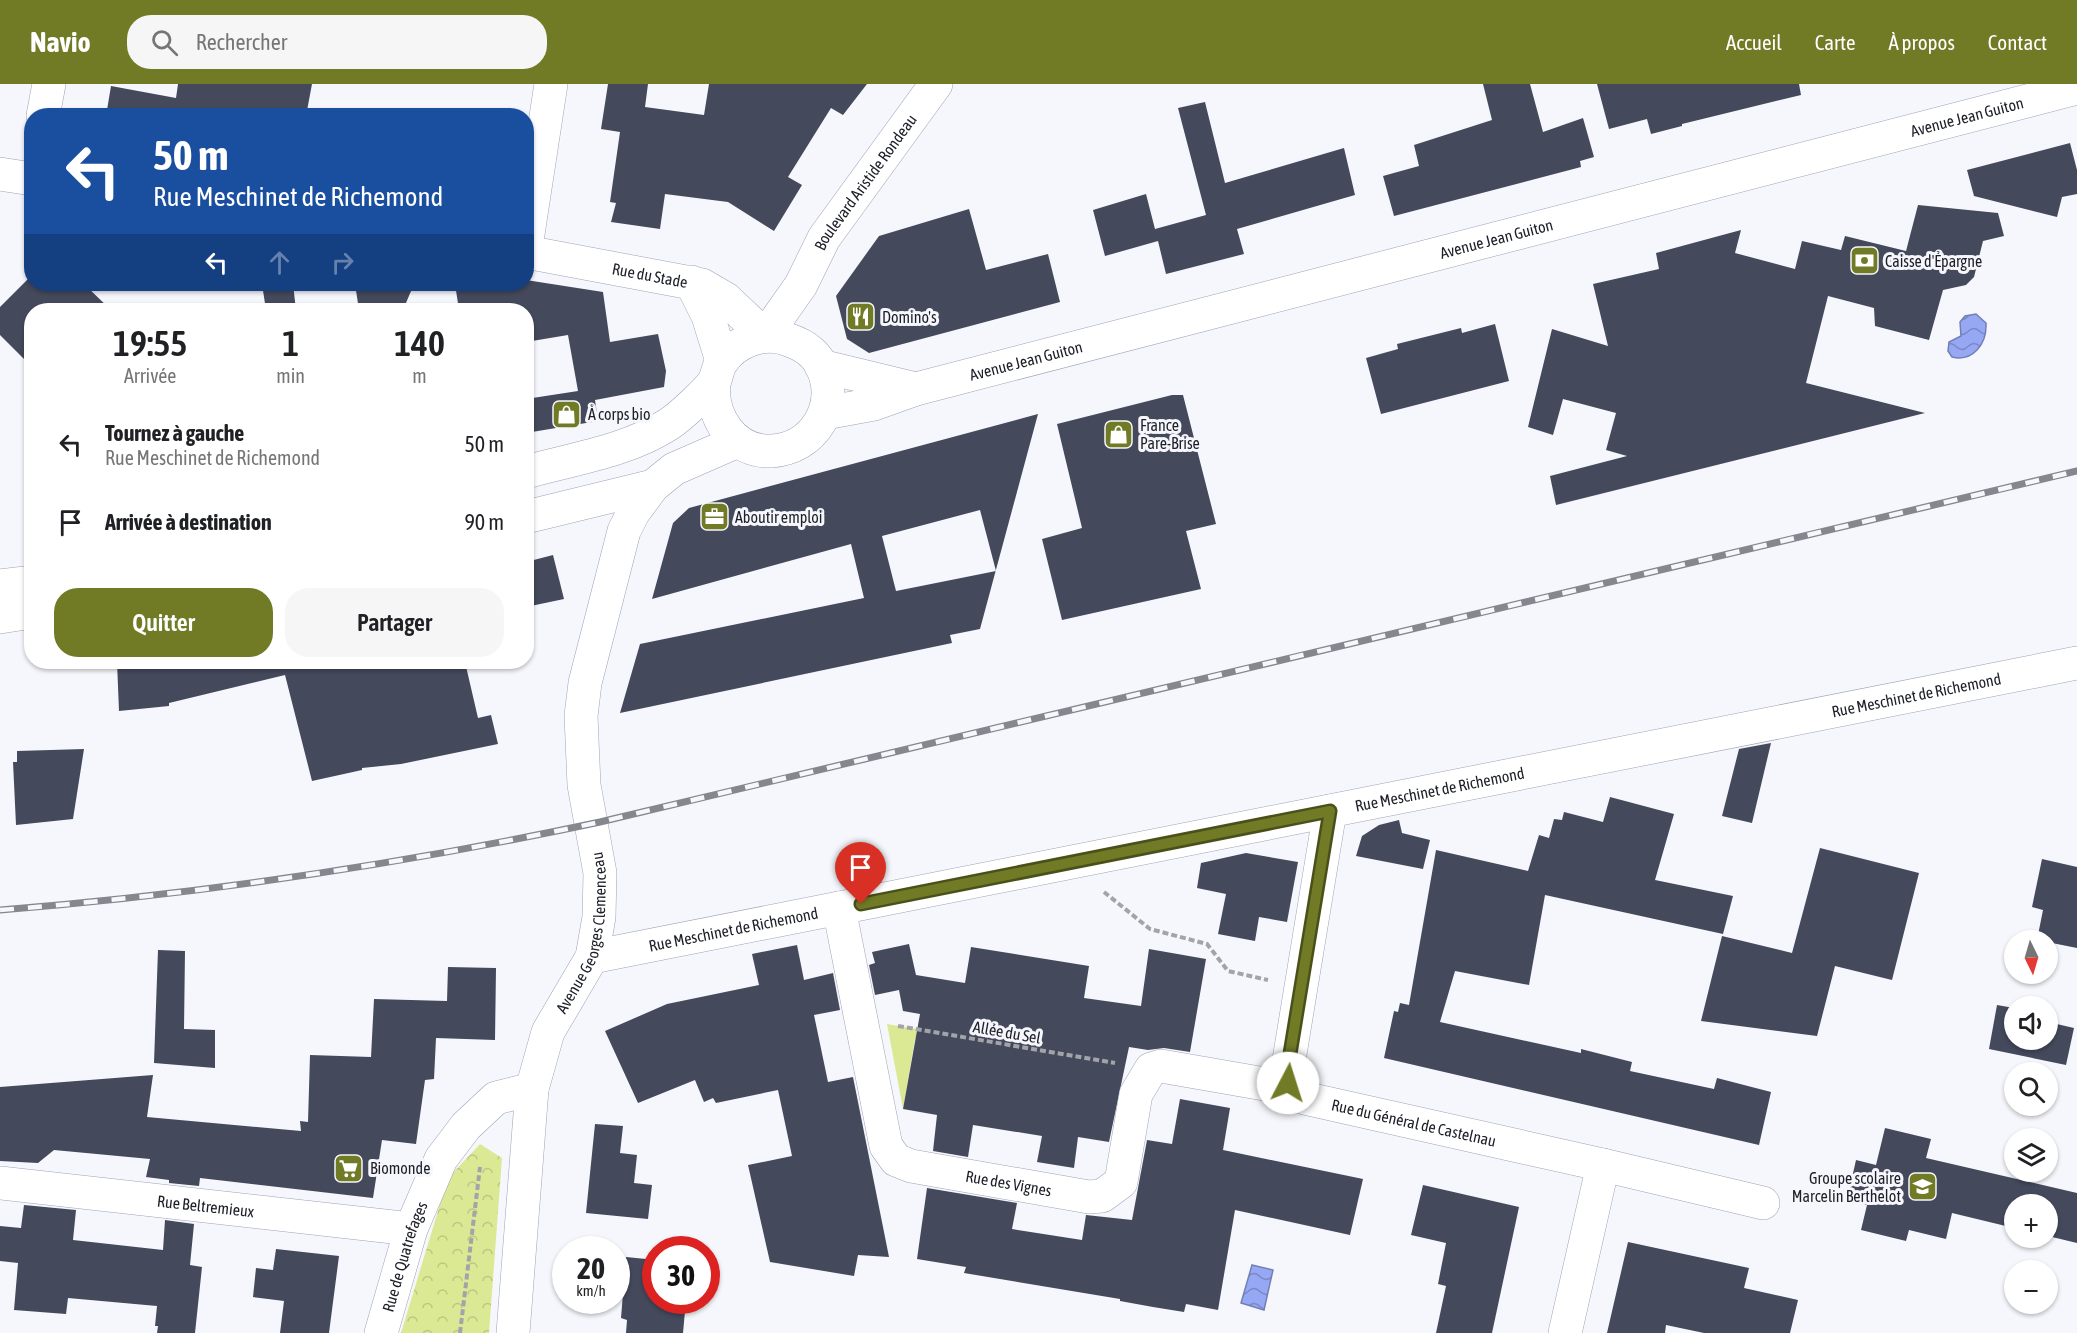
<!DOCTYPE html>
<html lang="fr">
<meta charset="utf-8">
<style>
:root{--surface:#fff;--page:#f6f6f6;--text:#202124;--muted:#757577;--accent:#717b26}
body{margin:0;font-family:"Asap Condensed",sans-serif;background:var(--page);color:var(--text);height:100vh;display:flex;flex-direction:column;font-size:22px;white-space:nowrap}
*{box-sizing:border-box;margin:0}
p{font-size:20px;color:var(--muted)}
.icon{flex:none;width:33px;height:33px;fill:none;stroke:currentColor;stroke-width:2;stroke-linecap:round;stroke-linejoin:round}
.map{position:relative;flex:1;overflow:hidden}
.details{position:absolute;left:24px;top:219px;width:510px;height:366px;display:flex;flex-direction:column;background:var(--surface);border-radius:24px;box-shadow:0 2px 4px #0004}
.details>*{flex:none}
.banner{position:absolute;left:24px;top:24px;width:510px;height:183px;border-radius:24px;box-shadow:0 2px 4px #0004;background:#1a4fa0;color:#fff;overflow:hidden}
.needle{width:39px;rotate:175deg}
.fabs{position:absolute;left:2004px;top:846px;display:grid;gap:12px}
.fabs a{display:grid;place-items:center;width:54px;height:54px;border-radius:50%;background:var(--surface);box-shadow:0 2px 4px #0004;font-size:30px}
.speed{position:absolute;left:552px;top:1152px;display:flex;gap:12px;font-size:30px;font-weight:700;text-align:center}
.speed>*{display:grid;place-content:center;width:78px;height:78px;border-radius:50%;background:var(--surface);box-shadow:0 2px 4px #0004;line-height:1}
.speed small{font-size:15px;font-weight:400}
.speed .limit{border:9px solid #d22;background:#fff;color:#111}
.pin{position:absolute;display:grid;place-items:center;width:51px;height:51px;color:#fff;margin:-62px -26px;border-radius:50% 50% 50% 0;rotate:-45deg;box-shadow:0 0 6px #0007}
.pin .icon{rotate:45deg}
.me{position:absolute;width:66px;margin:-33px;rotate:5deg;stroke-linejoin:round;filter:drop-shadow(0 0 4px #0008)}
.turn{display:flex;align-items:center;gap:21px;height:126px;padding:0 30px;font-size:27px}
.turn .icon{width:78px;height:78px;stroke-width:2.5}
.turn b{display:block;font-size:42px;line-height:51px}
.lanes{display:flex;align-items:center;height:57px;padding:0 30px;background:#0003;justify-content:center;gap:30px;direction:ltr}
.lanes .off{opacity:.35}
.eta{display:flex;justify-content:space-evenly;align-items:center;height:102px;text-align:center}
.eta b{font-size:36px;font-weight:600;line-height:42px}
.action{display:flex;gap:12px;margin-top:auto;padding:12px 30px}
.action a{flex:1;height:69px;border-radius:24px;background:var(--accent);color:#fff;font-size:24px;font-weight:600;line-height:69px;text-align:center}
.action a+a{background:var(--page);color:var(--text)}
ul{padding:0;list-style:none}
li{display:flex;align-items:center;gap:18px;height:78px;padding:0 30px}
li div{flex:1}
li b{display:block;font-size:22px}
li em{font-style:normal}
header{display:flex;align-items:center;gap:36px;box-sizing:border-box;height:84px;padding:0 30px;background:var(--accent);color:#fff}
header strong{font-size:28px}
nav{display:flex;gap:33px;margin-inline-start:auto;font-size:21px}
.search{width:420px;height:54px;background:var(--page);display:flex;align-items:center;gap:15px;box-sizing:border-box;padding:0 21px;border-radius:24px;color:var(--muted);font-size:22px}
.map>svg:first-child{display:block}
</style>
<header>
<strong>Navio</strong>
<div class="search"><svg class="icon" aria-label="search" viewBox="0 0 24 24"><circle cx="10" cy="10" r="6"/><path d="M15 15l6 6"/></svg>Rechercher</div>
<nav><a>Accueil</a><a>Carte</a><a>À propos</a><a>Contact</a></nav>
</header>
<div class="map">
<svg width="2077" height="1249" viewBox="0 0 2077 1249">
<defs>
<pattern id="park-crowns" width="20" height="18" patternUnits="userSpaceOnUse" patternTransform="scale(1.5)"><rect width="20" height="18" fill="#dbe994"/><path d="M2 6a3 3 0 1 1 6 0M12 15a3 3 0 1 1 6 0" fill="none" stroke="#bbc780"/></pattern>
<pattern id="water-waves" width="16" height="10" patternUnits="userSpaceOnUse" patternTransform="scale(1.5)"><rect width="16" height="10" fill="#96a8f4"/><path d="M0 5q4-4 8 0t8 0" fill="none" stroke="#7a88c6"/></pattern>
</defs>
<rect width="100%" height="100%" fill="#f6f7fc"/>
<path fill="#dbe994" d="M887,940l201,34 -2,10 -171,-29 -12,70z"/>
<path fill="url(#park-crowns)" d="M480,1060l22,14 -13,175h-88l47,-155z"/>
<path fill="url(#water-waves)" stroke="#717fb6" stroke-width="1.5" d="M1976,230l10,9c1,21 -13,39 -34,34l-4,-6 1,-9 12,-6 -1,-14 5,-6z
M1252,1181l21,5 -9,40 -23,-7z"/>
<path fill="#44495c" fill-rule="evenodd" d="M178,0h134l-6,32h-200l5,-30 65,12z
M608,0h40l-3,23 59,8 5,-31h158l-24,31 -12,-7 -43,69 14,8 -28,46 -46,-29 -63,-8 -5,35 -49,-7 5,-19 -6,-1 10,-70 -19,-3z
M1483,0h47l13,48 40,-14 11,39 -14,4 1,6 -187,49 -11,-40 36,-10 -5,-21 78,-25z
M1597,0h202l2,11 -119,29v2l-31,8 -4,-15 -38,10z
M1205,18l20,81 119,-35 11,47 -118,34 7,25 -78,20 -8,-33 -53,15 -12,-46 53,-16 10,39 -1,-4 51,-14 -28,-107z
M2070,59l7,27v24l-15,3 -5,20 -83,-21 -7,-26z
M1918,121l80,8 6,23 -21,5 -9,36 -8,8 -23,5 -14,50 -54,-14 -1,-18 -46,-12 -22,87 119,30 -369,92 -6,-29 77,-20 -21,-6 10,-37 -53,-14 -10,36 -25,-8 24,-98 56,17 -15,-62 66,-15 -3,-16 85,-23 -6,23 60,16 7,-28 39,9 4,-14 61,15z
M969,125l17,61 62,-16 12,48 -191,51 -22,-14 -11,-43 43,-60z
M32,191v9h52l27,26h-79v57l-32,-32v-28z
M526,196l77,12 7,50 48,-8 8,37 -2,16 -69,13 3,21 -72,12v-34l52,-8 -10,-56 -42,7v-32h-67l-4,-26h71z
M262,200h31l3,26h-30z
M355,200h59l-11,26h-44z
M1495,240l14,57 -128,33 -15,-56 32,-9 -1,-5 64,-16 1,5z
M1172,311h11l33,129 -30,7 15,58 -139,31 -20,-81 40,-11 -25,-104z
M1038,330l-58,215 -30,6 2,8 -332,70 20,-69 224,-46 -13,-54 -199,55 21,-76 16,-15zM980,426l16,61 -100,20 -14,-55z
M553,471l11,44 -38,8v-45z
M117,578h348l13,56 13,-3 7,29 -97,20 -39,4v2l-50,11 -27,-106 -116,28v3l-50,5z
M1771,659l-19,80 -30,-7 17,-67z
M84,665l-11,70 -57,6 -3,-63h4v-11z
M1610,713l64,17 -19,66 78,16 -10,38 -178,-39 -16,90 -74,-14 -15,51 141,31v-4l51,13 -2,9 84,18 3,-11 54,14 -12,53 -375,-87 10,-47 4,1 2,-9 9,2 27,-155 92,21 11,-36 10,3 5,-19 8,1 2,-8 39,10z
M1399,736l3,13 28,7 -7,29 -67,-13 6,-20 17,-11z
M1820,764l99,25 -27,107 -57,-14 -18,70 -116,-15 21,-85 70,17z
M1246,769l52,9 -11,60 -28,-5 -4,24 -37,-7 8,-40 -29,-6 4,-25z
M2042,775l35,8v81l-40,-8 6,-30 -11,-3z
M909,860l7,31 49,8 6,-36 118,19 -5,32 57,8 8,-57 57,10 -16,93 -26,-4 -16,2 -19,-3 -20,95 -31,-5 -4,31 -37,-6 5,-26 -69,-11 -5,32 -35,-6 4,-36 -34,-6 17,-95 -17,-3 -4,-21 -24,5 -6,-30 6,-2 -3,-11z
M797,861l7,35 29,-7 7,37 -26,5 14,67 25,-5 36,180 -31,-2 -4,21 -84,-14 -22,-97 44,-9 -14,-66 -62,13 -3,-5 -9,4 -9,-22 -57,23 -33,-72 62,-27 92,-19 -7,-31z
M158,866l27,1 -1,78 31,1v38l-61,-5z
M448,883l48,1 -1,72 -59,-2 -2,41 -9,1 -9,64 -34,-4 -9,58 -173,-20 -1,8 -30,-3v-3l-23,-3 4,-18 -96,-9 -16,13 -38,-2v-74l153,-12 -6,42 154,14 -1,-10 8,1 2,-67 61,2 3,-58 73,2z
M1997,921l17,3v32h34v-26v8l26,6 -8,37 -77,-16z
M1180,1015l50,9 -7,42 140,29 -13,56 -115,-25 -17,100 -32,-6 -2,8 -31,-5 -33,-6v-2l-156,-26 2,-6 -49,-8 10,-71 90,15 -5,26 70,11 4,-25 46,5 15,-80 25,4z
M595,1040l28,2 -3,27 17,2 -3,28 18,2 -4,34 -62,-6z
M1885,1044l46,11 -5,19 151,35v50l-29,-7v-32h-34v24l-62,-15 -6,26 -37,-9 -3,11 -45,-11 6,-25 -20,-5 9,-40 20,5z
M1423,1101l96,22 -27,126h-56l10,-47 -8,-2 8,-41 -35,-8z
M24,1121l52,5 -3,30 90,10 2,-30 29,4 -4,41 12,2 -7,66h-38l1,-7h-3l2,-20 -89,-8 -2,16 -52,-4 4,-47 -18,-2v-35l21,2z
M1628,1158l121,26 -5,20 54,12 -8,33h-86l-38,-8 -1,8h-58z
M276,1165l63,7 -10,77h-49l4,-32 -31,-4 3,-29 17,2z
M626,1173l30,3v40h30l-3,33h-57l1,-13 -6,-2z"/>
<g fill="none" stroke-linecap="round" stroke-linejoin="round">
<defs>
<g id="street">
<path d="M43,32l6,-32"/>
<path d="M0,90l32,5"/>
<path d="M526,163l25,-163"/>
<path id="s1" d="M526,168l176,33 24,14 39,37"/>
<path d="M691,198l17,34 14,45"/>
<path id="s2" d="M1330,727l-42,255v17l16,15 299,67 -38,168"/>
<path id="s3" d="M839,824l47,238 10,14 15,6 178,31 13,-1 19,-14 15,-88 15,-25 10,-3 109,19 18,-2"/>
<path id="s4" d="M592,873l1485,-294"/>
<path d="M1603,1081l160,38"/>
<path id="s5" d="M0,1099l411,46"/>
<path id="s6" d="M381,1249l30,-104 30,-70 25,-33 30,-28 36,-9"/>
</g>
<g id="secondary">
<path id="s7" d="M765,252l36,-51 23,-47 112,-154"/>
<path d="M821,282l95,23"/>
<path id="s8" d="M825,329l49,-9 42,-15 1161,-301"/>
<path d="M526,388c47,-13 102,-21 143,-48 11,-7 40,-34 46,-44 2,-6 3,-12 6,-17 14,-22 44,-33 68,-23 15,5 28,14 34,29 16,38 -9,79 -51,82 -39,2 -62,-35 -58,-70"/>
<path d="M526,433l127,-31 21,-17 64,-28"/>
<path d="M0,502l32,-4"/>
<path d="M0,533l32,-5"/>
<path id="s9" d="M513,1249l19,-244 16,-57 44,-75 7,-40 1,-44 -16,-88 -3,-69 4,-33 39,-152 9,-18 20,-27"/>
</g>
</defs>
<use href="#street" stroke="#9da3b9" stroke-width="34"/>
<use href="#secondary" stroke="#9da3b9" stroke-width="34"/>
<path stroke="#a2a4aa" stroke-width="4" stroke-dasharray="6 3" stroke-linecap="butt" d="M1104,808l46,37 57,15 21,27 40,9
M898,942l217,37
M460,1249l20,-166"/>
<use href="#street" stroke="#fff" stroke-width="33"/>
<use href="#secondary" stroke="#fff" stroke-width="33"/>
<defs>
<path id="rail" d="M0,826c202,-16 402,-46 600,-88l1477,-351"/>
</defs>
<use href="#rail" stroke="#85878e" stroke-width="7"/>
<use href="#rail" stroke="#f6f7fc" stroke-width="4.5" stroke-dasharray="14" stroke-linecap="butt"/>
</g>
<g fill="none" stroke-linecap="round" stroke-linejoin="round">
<defs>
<path id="route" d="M861,820l469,-93 -42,255v17"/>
</defs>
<use href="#route" stroke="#495019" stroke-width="15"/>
<use href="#route" stroke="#717b26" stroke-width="10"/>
</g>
<defs>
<symbol id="bank-square" viewBox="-11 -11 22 22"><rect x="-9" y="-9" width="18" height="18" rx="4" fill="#717b26" stroke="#f6f7fc"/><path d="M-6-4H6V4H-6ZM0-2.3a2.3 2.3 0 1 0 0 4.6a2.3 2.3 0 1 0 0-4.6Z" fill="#fff"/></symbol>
<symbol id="restaurant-square" viewBox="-11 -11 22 22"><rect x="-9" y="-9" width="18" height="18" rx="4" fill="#717b26" stroke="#f6f7fc"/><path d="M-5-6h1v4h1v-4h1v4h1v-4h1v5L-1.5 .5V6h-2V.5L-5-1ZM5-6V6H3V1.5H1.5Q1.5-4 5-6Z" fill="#fff"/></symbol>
<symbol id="shop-square" viewBox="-11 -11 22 22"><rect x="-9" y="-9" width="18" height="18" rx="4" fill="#717b26" stroke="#f6f7fc"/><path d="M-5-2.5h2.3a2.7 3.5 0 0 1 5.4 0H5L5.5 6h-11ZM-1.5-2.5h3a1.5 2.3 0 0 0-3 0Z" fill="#fff"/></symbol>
<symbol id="office-square" viewBox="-11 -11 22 22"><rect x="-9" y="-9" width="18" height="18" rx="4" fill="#717b26" stroke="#f6f7fc"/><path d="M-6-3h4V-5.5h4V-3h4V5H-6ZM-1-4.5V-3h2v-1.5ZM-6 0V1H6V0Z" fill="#fff"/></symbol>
<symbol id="supermarket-square" viewBox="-11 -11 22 22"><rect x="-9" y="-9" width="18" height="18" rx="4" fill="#717b26" stroke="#f6f7fc"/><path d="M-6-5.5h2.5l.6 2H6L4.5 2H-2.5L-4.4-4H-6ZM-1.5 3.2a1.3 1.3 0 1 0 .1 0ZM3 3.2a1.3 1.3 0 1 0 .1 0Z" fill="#fff"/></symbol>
<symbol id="school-square" viewBox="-11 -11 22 22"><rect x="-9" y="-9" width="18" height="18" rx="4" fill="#717b26" stroke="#f6f7fc"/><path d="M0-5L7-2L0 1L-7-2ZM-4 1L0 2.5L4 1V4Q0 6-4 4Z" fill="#fff"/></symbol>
</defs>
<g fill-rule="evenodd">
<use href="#bank-square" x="1848" y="160" width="33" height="33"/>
<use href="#restaurant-square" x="844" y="216" width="33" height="33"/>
<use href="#shop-square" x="550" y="314" width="33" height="33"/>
<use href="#shop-square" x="1102" y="334" width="33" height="33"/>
<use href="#office-square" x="698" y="416" width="33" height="33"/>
<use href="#supermarket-square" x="332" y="1068" width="33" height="33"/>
<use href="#school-square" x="1906" y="1086" width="33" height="33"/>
</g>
<g text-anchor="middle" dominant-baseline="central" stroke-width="6" stroke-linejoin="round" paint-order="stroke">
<g font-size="16" fill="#1c1f27" stroke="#f6f7fc">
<text stroke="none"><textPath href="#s8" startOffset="1180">Avenue Jean Guiton</textPath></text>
<text stroke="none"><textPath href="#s7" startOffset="184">Boulevard Aristide Rondeau</textPath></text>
<text stroke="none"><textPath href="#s8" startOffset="694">Avenue Jean Guiton</textPath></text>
<text stroke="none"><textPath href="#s1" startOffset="126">Rue du Stade</textPath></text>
<text stroke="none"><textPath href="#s8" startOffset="208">Avenue Jean Guiton</textPath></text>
<text stroke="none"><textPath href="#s4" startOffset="1350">Rue Meschinet de Richemond</textPath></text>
<text stroke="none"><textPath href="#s4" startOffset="864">Rue Meschinet de Richemond</textPath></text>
<text stroke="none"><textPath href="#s4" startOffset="144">Rue Meschinet de Richemond</textPath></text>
<text stroke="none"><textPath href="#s9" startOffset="412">Avenue Georges Clemenceau</textPath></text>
<text transform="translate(1007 948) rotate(10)">Allée du Sel</text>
<text stroke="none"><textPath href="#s2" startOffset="410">Rue du Général de Castelnau</textPath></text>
<text stroke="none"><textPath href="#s3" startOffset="375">Rue des Vignes</textPath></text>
<text stroke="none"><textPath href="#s5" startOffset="207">Rue Beltremieux</textPath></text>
<text stroke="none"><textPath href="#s6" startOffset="80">Rue de Quatrefages</textPath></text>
</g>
<g font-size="16" fill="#1c1f27" stroke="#f6f7fc" text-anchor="start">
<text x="1885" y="177">Caisse d'Épargne</text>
<text x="882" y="233">Domino's</text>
<text x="588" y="330">À corps bio</text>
<text x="1140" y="341">France<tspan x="1140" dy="18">Pare-Brise</tspan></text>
<text x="735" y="433">Aboutir emploi</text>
<text x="370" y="1084">Biomonde</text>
<text x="1901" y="1094" text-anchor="end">Groupe scolaire<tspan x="1901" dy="18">Marcelin Berthelot</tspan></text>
</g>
</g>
</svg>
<div class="fabs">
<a><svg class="needle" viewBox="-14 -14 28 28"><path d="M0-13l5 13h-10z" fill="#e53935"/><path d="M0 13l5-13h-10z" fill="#757577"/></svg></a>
<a><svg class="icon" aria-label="sound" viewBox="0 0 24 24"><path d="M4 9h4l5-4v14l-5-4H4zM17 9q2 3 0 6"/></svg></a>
<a><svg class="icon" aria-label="search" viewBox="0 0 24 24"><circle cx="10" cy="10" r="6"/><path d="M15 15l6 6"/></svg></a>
<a><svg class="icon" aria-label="layers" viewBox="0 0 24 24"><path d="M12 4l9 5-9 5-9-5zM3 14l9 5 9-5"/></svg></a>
<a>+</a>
<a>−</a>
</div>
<div class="speed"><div>20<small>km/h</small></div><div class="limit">30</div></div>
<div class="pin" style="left:861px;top:820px;background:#d93025"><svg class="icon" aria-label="arrive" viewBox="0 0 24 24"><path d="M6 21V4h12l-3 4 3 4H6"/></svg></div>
<svg class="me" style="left:1288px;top:999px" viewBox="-20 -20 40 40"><circle r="19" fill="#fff"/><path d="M0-13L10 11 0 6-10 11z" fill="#717b26"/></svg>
<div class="banner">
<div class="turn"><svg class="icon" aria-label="left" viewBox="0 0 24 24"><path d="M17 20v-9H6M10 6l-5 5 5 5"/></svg><div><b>50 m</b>Rue Meschinet de Richemond</div></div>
<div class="lanes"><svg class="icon" aria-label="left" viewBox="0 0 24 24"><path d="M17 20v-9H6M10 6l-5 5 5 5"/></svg><svg class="icon off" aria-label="ahead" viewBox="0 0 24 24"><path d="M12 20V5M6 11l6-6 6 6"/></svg><svg class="icon off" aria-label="right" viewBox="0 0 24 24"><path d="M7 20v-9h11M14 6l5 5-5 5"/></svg></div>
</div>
<section class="details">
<div class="eta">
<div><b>19:55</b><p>Arrivée</p></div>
<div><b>1</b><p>min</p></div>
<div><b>140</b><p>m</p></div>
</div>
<ul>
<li><svg class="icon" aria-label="left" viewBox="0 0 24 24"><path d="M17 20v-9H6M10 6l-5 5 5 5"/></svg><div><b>Tournez à gauche</b><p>Rue Meschinet de Richemond</p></div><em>50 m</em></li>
<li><svg class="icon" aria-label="arrive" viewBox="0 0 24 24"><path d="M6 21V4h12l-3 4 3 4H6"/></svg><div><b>Arrivée à destination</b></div><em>90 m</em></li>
</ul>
<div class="action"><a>Quitter</a><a>Partager</a></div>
</section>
</div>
